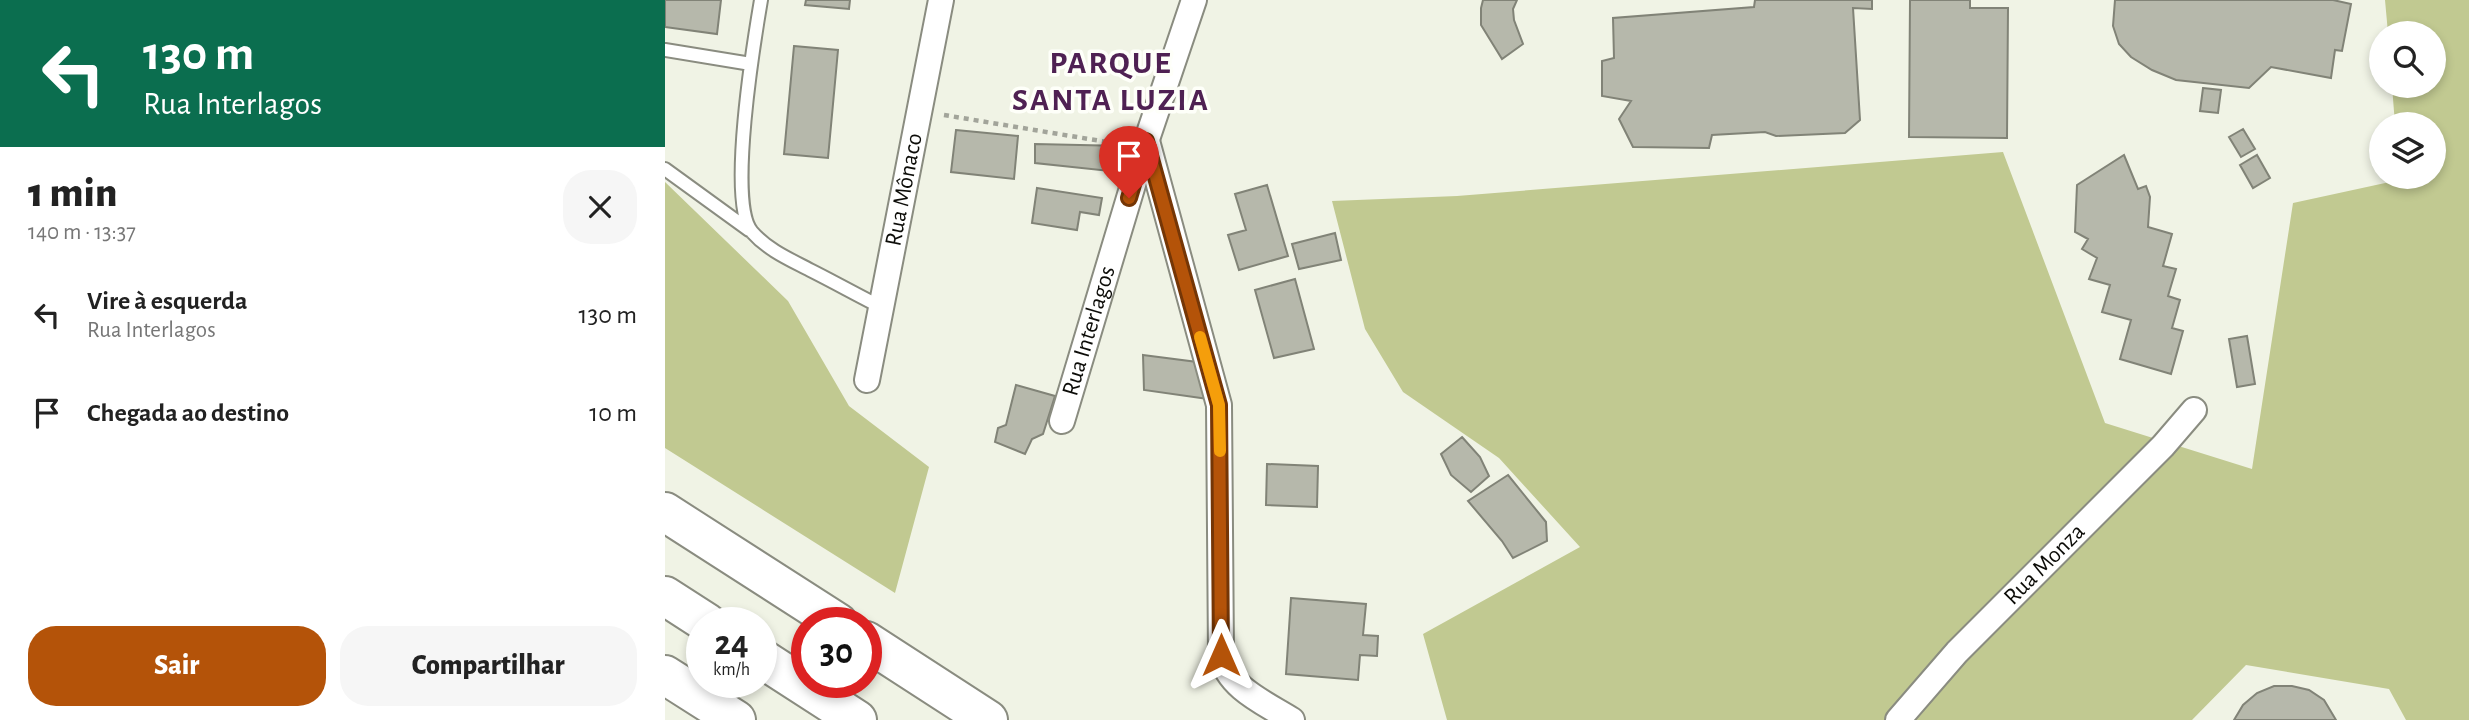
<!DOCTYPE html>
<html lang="pt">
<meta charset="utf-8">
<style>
:root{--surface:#fff;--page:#f6f6f6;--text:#222;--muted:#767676;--accent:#b45309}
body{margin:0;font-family:"Alegreya Sans",sans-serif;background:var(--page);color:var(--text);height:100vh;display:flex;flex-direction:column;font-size:26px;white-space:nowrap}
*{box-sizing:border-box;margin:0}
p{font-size:23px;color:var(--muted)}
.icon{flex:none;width:38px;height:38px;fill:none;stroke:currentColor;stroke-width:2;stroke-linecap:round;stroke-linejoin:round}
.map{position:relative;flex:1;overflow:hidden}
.panel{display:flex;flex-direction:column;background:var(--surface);width:665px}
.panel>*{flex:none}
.hud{background:#0b6e4f;color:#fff;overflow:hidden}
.tools{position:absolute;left:1704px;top:21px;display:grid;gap:14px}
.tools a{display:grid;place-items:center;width:77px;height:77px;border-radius:50%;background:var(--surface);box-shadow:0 4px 10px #0003;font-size:35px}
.speed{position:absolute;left:21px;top:607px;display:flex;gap:14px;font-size:35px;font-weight:700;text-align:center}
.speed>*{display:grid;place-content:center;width:91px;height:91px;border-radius:50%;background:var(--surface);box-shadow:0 4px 10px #0003;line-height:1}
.speed small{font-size:18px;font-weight:400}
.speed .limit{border:10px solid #d22;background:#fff;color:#111}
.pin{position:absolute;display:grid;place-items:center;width:60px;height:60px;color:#fff;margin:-72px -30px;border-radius:50% 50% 50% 0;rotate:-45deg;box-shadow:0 0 7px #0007}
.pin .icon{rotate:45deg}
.me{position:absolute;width:77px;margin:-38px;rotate:0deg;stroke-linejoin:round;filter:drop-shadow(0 0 5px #0008)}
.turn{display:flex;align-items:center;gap:24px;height:147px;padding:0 28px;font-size:32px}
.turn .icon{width:91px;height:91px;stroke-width:2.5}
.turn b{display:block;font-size:49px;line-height:60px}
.round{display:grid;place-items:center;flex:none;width:74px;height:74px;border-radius:28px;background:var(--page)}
.overview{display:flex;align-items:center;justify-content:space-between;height:119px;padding:0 28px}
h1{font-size:42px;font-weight:800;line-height:52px}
.cta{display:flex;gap:14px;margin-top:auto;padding:14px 28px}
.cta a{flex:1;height:80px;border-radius:28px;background:var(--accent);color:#fff;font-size:28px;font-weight:800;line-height:80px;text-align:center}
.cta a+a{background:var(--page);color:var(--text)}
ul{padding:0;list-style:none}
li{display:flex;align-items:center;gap:21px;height:98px;padding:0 28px}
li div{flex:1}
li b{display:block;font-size:26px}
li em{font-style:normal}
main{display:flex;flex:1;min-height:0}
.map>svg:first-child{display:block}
</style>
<main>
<section class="panel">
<div class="hud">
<div class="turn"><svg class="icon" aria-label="left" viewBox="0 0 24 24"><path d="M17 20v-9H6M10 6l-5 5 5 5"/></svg><div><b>130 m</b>Rua Interlagos</div></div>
</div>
<div class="overview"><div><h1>1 min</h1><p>140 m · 13:37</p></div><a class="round"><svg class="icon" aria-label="close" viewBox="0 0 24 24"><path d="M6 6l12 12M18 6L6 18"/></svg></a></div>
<ul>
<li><svg class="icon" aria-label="left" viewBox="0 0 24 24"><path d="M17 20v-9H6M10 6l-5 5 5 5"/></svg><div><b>Vire à esquerda</b><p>Rua Interlagos</p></div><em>130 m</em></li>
<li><svg class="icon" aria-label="arrive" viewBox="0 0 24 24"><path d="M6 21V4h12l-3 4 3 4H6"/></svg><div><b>Chegada ao destino</b></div><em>10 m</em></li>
</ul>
<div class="cta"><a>Sair</a><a>Compartilhar</a></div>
</section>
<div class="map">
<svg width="1804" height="720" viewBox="0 0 1804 720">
<rect width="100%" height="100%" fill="#f0f3e5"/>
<path fill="#c1c991" d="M1720,0h84v720h-63l-17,-31 -143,-24 -54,55h-745l-24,-86 157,-87 -81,-89 -96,-66 -38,-63 -33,-128 125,-5 546,-44 102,271 147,46 41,-266 106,-23v-3h35v-53h-39l-3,-38h42v-53h-46z
M0,182l123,119 61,105 80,61 -34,126 -230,-145z"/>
<path fill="#b6b8ab" stroke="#818377" stroke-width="2" d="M0,0h56l-4,34 -52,-7z
M141,0h44l-1,9 -44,-4z
M818,0h34l-4,9 1,11 9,24 -21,15 -21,-34v-17z
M1090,0h117v9l-19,-1 7,112 -15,13 -69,3 -11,-4 -53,3 -3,13 -76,-1 -14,-28 12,-18 -29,-5v-35l12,-3 -1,-40 141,-11z
M1245,0h60v8h38l-1,130 -98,-1z
M1450,0h218l18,4 -9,47 -7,-1 -4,28 -60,-11 -22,21 -73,-8 -24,-10 -21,-13 -12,-13 -6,-18z
M129,46l44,4 -10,108 -44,-4z
M1538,88l18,2 -3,23 -18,-2z
M1578,129l12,20 -14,8 -12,-20z
M291,130l62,6 -4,43 -63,-7z
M370,144l89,2 -5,26 -84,-9z
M1459,155l14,34 8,-3 4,11 -2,30 24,7 -9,32 13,3 -8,27 12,4 -8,28 11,3 -12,43 -51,-15 11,-39 -29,-8 8,-27 -21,-6 8,-21 -15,-9 6,-10 -13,-7 2,-47z
M1592,155l13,23 -17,10 -13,-23z
M602,185l21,71 -49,14 -11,-35 18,-5 -11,-36z
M372,188l65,10 -3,17 -19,-3 -3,18 -45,-7z
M670,233l6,27 -42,9 -7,-25z
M630,279l19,70 -40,9 -19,-68z
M1582,336l8,48 -18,3 -8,-48z
M478,355l54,7 11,37 -64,-9z
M351,385l39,11 -12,38 -11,5 -7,15 -30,-12 3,-14 8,-3z
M797,437l18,20 9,19 -18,16 -20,-17 -10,-21z
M602,464l51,2 -1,41 -51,-2z
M843,475l38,47 1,19 -34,17 -11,-17 -34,-40z
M626,598l75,6 -3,31 15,1 -1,20 -17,-1 -2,25 -72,-6z
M1609,686h18l17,4 15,10 12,20h-102l9,-15 14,-12z"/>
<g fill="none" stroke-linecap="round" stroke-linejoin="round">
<defs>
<path id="lane" d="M96,0c-7,41 -34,204 -9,232 16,18 37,27 58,38 24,12 47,25 71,37
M0,50l86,14
M0,169l84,61"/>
<g id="street">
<path d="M482,141l72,264 2,250c7,33 44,48 71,65"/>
<path id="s1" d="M202,380l74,-380"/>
<path id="s2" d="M397,421l82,-273 50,-148"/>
<path id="s3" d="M1233,720l59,-68 206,-206 31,-36"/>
</g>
<path id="highway" d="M0,512l173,111
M0,596l42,27
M201,641l122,79
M96,658l96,62
M0,675l71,45"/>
</defs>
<use href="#lane" stroke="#8a8c80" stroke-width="16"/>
<use href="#street" stroke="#8a8c80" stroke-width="28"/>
<use href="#highway" stroke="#8a8c80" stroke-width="42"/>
<path stroke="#a2a49a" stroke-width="4.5" stroke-dasharray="5 5" stroke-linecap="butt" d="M279,115l175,29"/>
<use href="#lane" stroke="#fff" stroke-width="12"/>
<use href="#street" stroke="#fff" stroke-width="24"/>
<use href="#highway" stroke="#fff" stroke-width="38"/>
</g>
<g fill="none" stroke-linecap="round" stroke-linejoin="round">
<defs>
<path id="route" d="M464,198l17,-57 73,264 2,250"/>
</defs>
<use href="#route" stroke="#753606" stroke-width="18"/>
<use href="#route" stroke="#b45309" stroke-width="12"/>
<path stroke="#f59e0b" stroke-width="12" d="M535,337l19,68 1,46"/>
</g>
<g text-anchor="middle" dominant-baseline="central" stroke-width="7" stroke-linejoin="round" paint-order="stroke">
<g font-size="24" fill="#0c0c08" stroke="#fefff9">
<text stroke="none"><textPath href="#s1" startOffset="194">Rua Mônaco</textPath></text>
<text stroke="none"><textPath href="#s2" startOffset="94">Rua Interlagos</textPath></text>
<text stroke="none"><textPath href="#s3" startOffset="214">Rua Monza</textPath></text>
</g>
<g font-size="32" font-weight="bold" letter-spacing="2" fill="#4f2153" stroke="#fefff9">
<text x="446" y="63">PARQUE<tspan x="446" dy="37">SANTA LUZIA</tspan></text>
</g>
</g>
</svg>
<div class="tools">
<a><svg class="icon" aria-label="search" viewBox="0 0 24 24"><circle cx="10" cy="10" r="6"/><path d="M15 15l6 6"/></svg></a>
<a><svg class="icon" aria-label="layers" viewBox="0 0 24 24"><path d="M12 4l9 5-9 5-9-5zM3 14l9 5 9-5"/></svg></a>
</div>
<div class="speed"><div>24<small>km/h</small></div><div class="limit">30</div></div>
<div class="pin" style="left:464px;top:198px;background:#d93025"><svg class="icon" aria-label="arrive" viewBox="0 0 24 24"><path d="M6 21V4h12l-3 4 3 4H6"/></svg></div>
<svg class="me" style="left:556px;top:655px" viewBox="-20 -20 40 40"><path d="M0-17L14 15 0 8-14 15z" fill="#b45309" stroke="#fff" stroke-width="4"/></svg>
</div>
</main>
